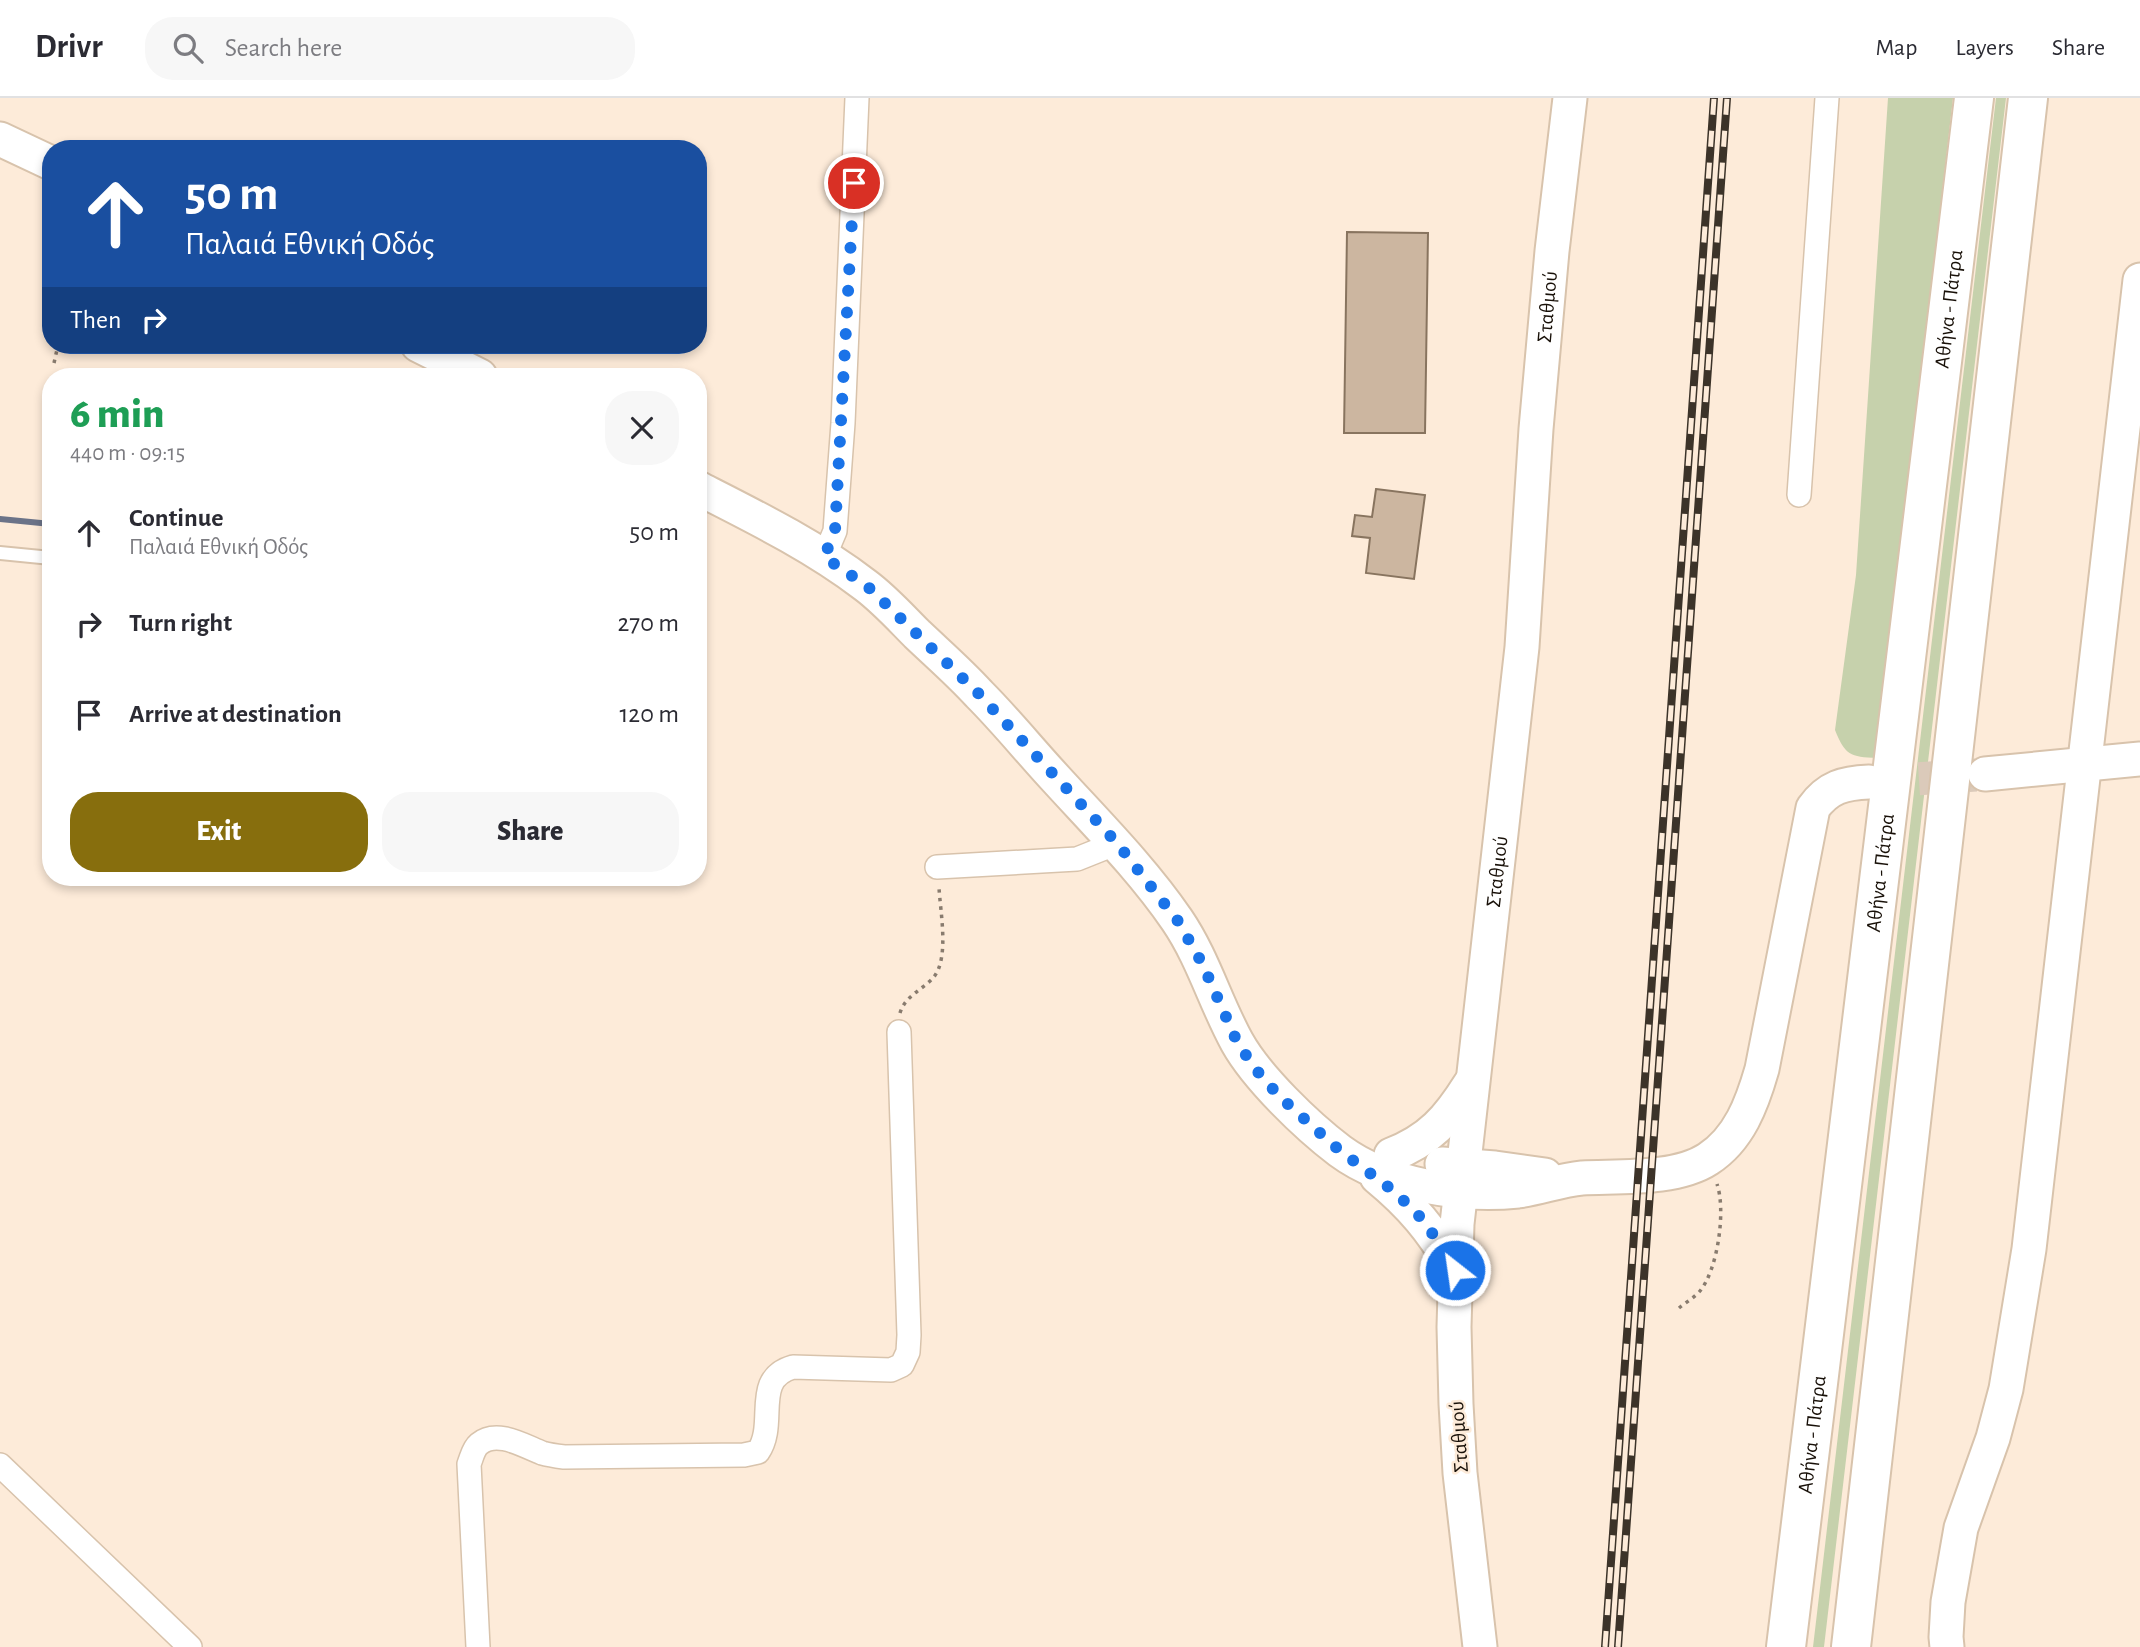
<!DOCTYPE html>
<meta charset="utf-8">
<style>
:root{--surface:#fff;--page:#f7f7f7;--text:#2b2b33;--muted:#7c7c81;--line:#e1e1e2;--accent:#876e0d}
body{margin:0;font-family:"Alegreya Sans",sans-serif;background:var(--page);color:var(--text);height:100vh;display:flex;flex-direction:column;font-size:26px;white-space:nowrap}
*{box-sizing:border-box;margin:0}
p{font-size:23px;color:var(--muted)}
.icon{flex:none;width:38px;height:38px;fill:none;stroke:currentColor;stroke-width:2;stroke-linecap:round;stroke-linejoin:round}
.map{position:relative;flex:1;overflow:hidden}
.side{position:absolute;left:42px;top:270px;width:665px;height:518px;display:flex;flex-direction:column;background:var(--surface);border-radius:28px;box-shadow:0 4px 10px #0003}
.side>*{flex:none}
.guide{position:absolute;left:42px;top:42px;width:665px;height:214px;border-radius:28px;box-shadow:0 4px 10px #0003;background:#1a4fa0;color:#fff;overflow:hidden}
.pin{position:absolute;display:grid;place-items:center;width:60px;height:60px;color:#fff;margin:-30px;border:4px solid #fff;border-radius:50%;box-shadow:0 2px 7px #0007}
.me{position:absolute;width:77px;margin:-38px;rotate:330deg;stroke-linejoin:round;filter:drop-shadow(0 0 5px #0008)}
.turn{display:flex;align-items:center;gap:24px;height:147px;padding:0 28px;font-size:32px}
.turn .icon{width:91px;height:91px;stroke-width:2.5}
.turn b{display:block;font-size:49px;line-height:60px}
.then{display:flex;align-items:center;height:66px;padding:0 28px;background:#0003;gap:14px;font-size:26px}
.round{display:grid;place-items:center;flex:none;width:74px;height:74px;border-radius:28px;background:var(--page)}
.headline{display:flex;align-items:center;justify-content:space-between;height:119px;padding:0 28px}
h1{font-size:42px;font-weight:800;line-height:52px;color:#1e9e55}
.action{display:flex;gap:14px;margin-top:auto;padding:14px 28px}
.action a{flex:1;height:80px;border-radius:28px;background:var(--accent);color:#fff;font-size:28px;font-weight:800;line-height:80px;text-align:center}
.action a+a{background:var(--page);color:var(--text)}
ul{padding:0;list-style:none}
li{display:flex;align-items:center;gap:21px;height:91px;padding:0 28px}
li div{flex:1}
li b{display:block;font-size:26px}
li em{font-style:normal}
header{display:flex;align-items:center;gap:42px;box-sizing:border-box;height:98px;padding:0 35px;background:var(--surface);border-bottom:2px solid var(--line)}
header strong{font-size:33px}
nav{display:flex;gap:38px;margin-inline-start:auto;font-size:24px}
.search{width:490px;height:63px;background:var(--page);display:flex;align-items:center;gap:18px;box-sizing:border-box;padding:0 24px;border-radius:28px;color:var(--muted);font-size:26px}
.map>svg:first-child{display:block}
</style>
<header>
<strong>Drivr</strong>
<div class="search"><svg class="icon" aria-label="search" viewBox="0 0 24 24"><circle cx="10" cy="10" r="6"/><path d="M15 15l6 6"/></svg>Search here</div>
<nav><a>Map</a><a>Layers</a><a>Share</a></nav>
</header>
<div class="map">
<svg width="2140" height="1549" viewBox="0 0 2140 1549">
<rect width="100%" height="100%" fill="#fdebd9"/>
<path fill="#c6d1ac" d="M1888,0h65l-76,660c-27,-1 -32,-3 -42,-28l21,-155z
M1996,0h10l-182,1549h-11z"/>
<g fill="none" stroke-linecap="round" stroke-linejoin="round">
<path stroke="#6b7388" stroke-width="6" d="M0,421l51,5"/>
</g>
<path fill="#ccb6a0" stroke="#88745f" stroke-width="2" d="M1347,134l81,1 -3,200h-81z
M1376,391l49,6 -11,84 -48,-6 4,-35 -18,-2 3,-21 17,2z"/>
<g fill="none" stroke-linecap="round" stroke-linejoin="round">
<path stroke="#dbcaba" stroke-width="33" stroke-dasharray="33 17" stroke-linecap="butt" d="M1869,684l107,-7"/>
<defs>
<path id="lane" d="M0,455l51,5"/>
<path id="street" d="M1799,397l28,-397
M824,459l11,-26 8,-108 14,-325
M937,769l140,-8 40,-16
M0,1367l190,182
M478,1549l-9,-183c3,-7 4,-15 10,-20 18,-15 45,2 63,9 7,2 14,3 22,4l180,-2 14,-3c20,-29 -7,-73 35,-85l98,3 11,-5 6,-13 1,-17 -10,-303"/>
<g id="secondary">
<path d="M0,41l51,24"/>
<path d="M418,247l62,31"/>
<path d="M698,390c57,29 116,58 167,97 19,14 36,33 52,49 21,20 43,39 62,60 27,27 51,57 77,85 42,46 86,90 121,141 26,38 38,82 60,122 20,36 70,84 103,109 46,34 122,46 178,40 22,-3 42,-11 64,-13 37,-2 94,2 126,-19 31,-20 44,-55 54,-90l51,-261c15,-21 31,-25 56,-26"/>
<path d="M1985,676l155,-15"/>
<path d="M1391,1057c39,-15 57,-36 79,-71"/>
<path d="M1442,1066l53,4 50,7"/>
<path d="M1377,1079c34,28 56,54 78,93"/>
<path id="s1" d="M1480,1549l-20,-174 -4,-69 -2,-77 3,-103 65,-577 14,-218 16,-178 18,-153"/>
<path d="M1947,1549l-1,-10 2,-35 13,-74 32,-90 13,-49 23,-140 111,-969"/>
</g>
<g id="highway">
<path id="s2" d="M1786,1549l188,-1549"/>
<path d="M1851,1549l177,-1549"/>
</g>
</defs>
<use href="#lane" stroke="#d8c3ac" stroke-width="16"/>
<use href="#street" stroke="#d8c3ac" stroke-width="26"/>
<use href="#secondary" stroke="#d8c3ac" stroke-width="37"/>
<use href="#highway" stroke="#d8c3ac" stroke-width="42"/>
<path stroke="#887b6e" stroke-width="3.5" stroke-dasharray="3.5 5" stroke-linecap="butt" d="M54,265l4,-18
M900,915c5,-17 22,-23 33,-35 17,-19 7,-67 6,-91
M1679,1210c6,-5 16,-11 21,-17 18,-22 26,-81 17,-107"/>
<use href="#lane" stroke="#fff" stroke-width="12"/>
<use href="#street" stroke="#fff" stroke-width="23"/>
<use href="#secondary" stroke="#fff" stroke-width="33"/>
<use href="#highway" stroke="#fff" stroke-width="38"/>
<defs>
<path id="rail" d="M1605,1549l109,-1549
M1618,1549l109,-1549"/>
</defs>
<use href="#rail" stroke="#3c3329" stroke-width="8"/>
<use href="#rail" stroke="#fdebd9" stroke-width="5" stroke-dasharray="16" stroke-linecap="butt"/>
</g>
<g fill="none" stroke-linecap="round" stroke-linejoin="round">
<path stroke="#1a73e8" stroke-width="12" stroke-dasharray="0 21.6" d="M854,85l-19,348 -11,26 43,29 111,107 139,150 61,78 24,42 36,81 20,28 22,25 59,53 56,42 26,26 17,23 17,29"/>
</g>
<g text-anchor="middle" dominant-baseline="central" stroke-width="5" stroke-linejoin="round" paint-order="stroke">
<g font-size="21" fill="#181008" stroke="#fdebd9">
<text stroke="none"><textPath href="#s1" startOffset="1346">Σταθμού</textPath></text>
<text stroke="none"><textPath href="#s2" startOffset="1348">Αθήνα - Πάτρα</textPath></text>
<text stroke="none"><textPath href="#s1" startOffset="779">Σταθμού</textPath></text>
<text stroke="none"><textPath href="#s2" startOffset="780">Αθήνα - Πάτρα</textPath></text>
<text stroke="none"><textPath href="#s2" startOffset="214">Αθήνα - Πάτρα</textPath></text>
<text transform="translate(1459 1339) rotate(-94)">Σταθμού</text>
</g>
</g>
</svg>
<div class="pin" style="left:854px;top:85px;background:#d93025"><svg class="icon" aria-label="arrive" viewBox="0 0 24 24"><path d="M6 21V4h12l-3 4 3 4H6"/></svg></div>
<svg class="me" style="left:1455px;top:1172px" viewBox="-20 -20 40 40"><circle r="17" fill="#1a73e8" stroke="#fff" stroke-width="3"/><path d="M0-11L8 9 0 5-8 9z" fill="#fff"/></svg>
<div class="guide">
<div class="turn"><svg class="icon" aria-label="ahead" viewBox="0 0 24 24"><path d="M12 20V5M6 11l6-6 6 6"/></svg><div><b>50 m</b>Παλαιά Εθνική Οδός</div></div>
<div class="then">Then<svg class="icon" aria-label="right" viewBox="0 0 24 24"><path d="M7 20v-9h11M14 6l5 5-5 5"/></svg></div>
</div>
<section class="side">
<div class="headline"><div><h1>6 min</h1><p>440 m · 09:15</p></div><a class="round"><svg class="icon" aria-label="close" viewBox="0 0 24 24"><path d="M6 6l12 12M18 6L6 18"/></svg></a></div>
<ul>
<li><svg class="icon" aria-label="ahead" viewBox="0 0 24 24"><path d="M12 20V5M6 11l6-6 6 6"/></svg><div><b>Continue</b><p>Παλαιά Εθνική Οδός</p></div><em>50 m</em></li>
<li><svg class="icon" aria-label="right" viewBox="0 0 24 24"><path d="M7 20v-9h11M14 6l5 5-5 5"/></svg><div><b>Turn right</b></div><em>270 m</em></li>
<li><svg class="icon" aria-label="arrive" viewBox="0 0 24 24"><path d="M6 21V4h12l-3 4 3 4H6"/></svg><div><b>Arrive at destination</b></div><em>120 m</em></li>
</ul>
<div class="action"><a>Exit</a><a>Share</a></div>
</section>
</div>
